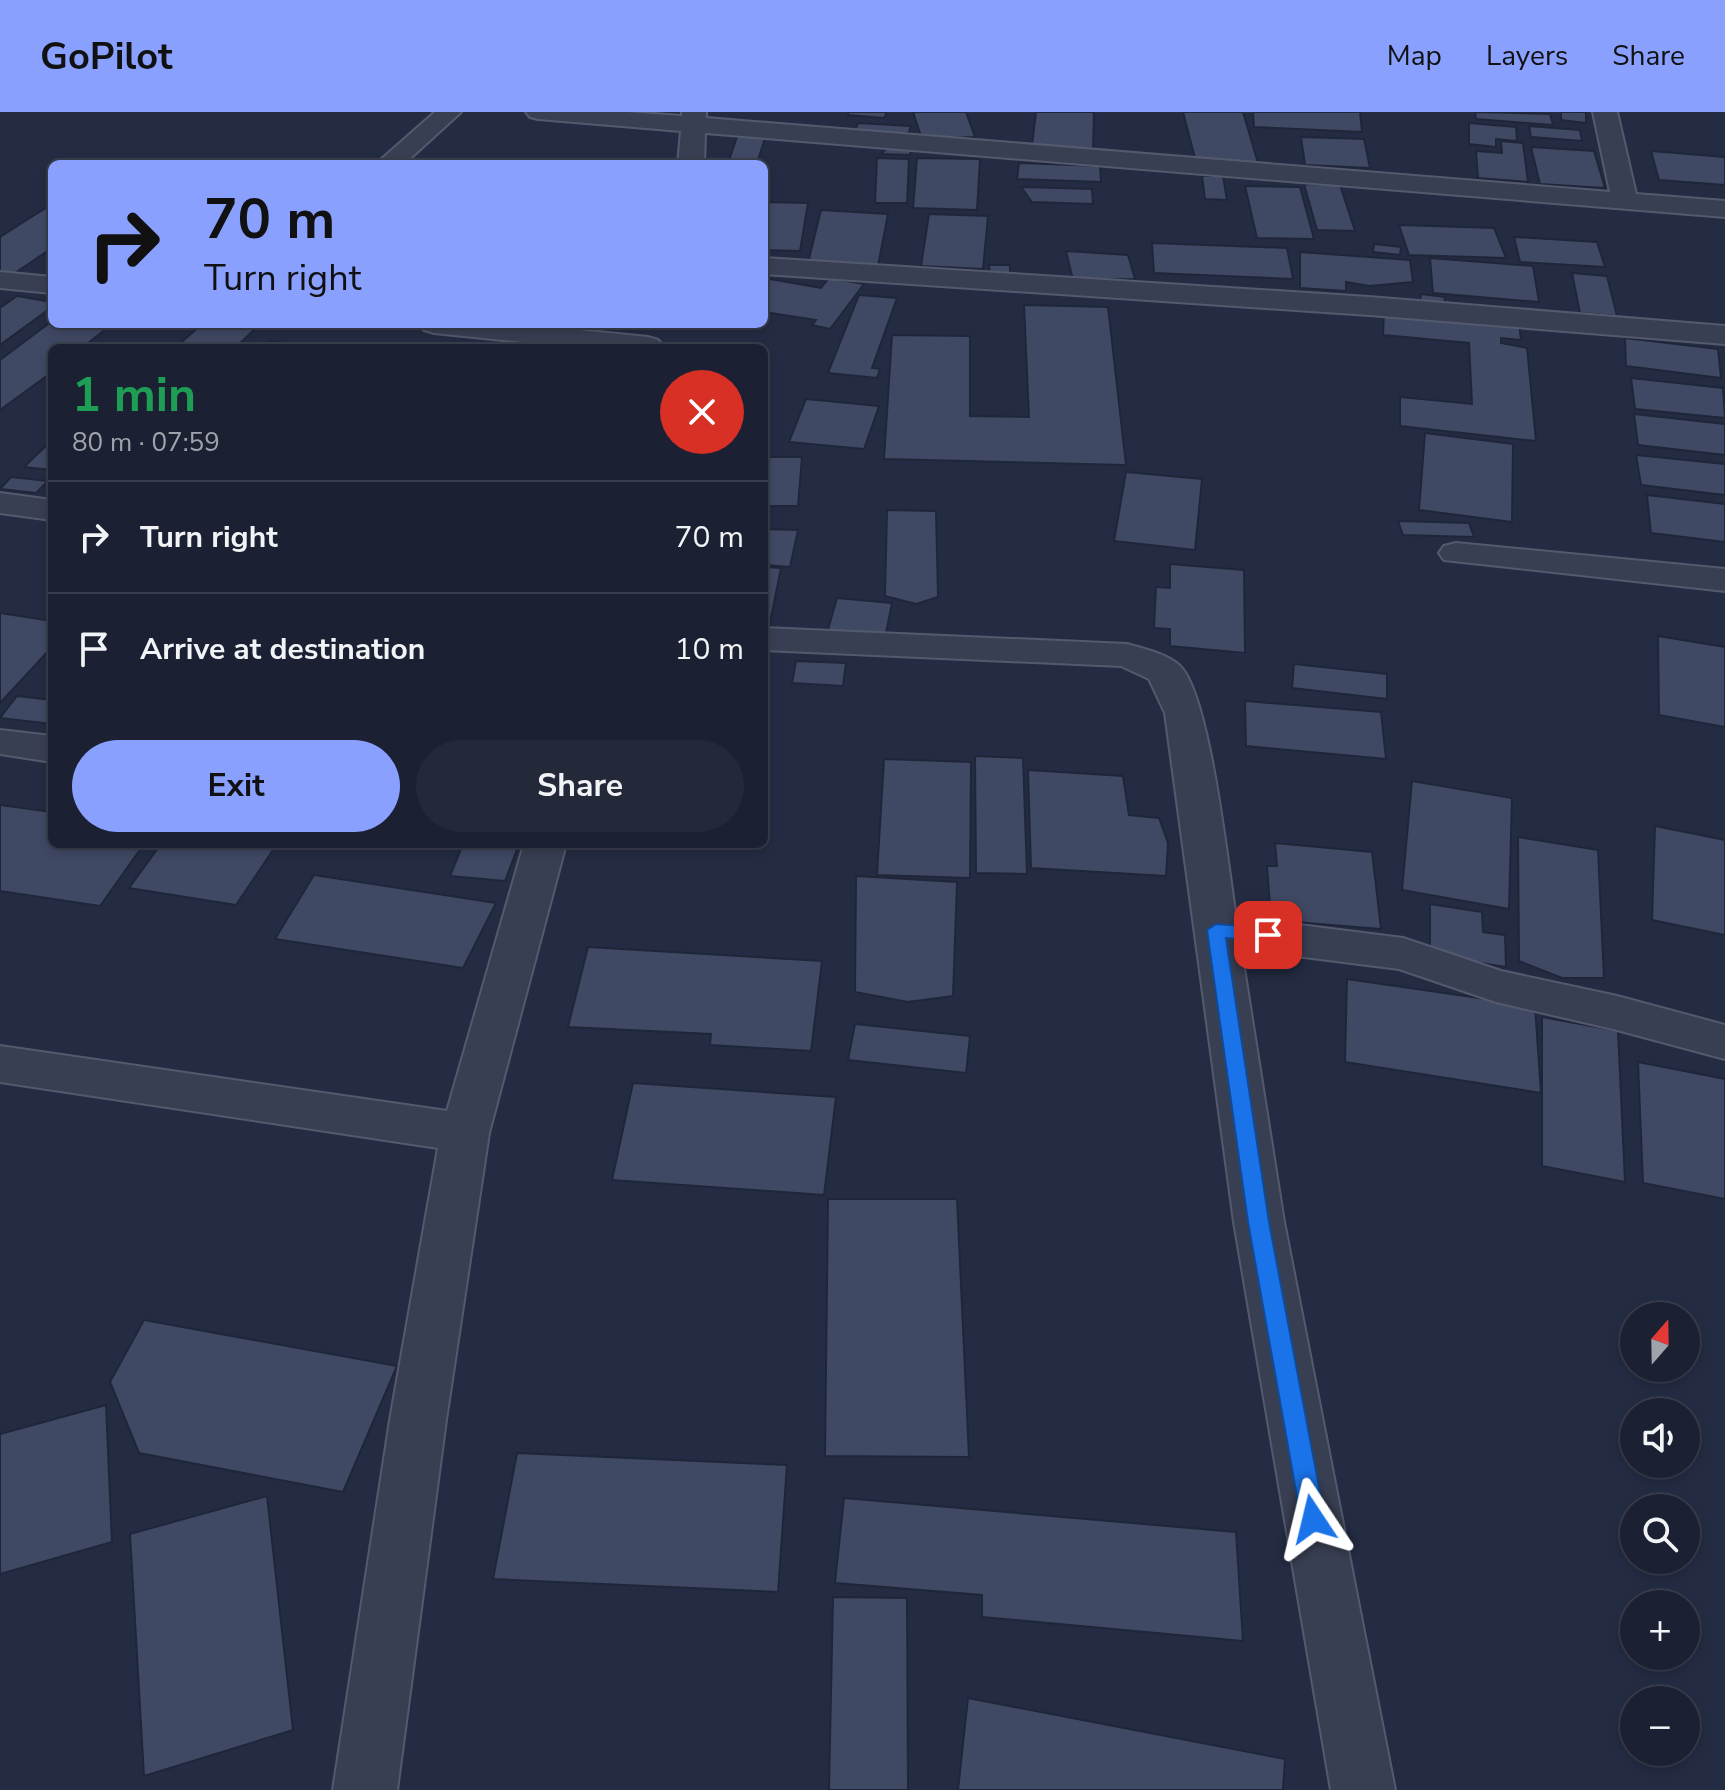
<!DOCTYPE html>
<meta charset="utf-8">
<style>
:root{--surface:#1b2132;--page:#24293a;--text:#f1f3f6;--muted:#a0a3ac;--line:#393e4d;--accent:#89a0ff}
body{margin:0;font-family:"Nunito Sans",sans-serif;background:var(--page);color:var(--text);height:100vh;display:flex;flex-direction:column;font-size:30px;white-space:nowrap}
*{box-sizing:border-box;margin:0}
p{font-size:26px;color:var(--muted)}
.icon{flex:none;width:44px;height:44px;fill:none;stroke:currentColor;stroke-width:2;stroke-linecap:round;stroke-linejoin:round}
.map{position:relative;flex:1;overflow:hidden}
.sheet{position:absolute;left:48px;top:232px;width:720px;height:504px;display:flex;flex-direction:column;background:var(--surface);border-radius:12px;box-shadow:0 4px 12px #0003,0 0 0 2px var(--line)}
.sheet>*{flex:none}
.top-card{position:absolute;left:48px;top:48px;width:720px;height:168px;border-radius:12px;box-shadow:0 4px 12px #0003,0 0 0 2px var(--line);background:#89a0ff;color:#111;overflow:hidden}
.needle{width:52px;rotate:20deg}
.tools{position:absolute;left:1620px;top:1190px;display:grid;gap:16px}
.tools a{display:grid;place-items:center;width:80px;height:80px;border-radius:50%;background:var(--surface);box-shadow:0 4px 12px #0003,0 0 0 2px var(--line);font-size:40px}
.pin{position:absolute;display:grid;place-items:center;width:68px;height:68px;color:#fff;margin:-34px;border-radius:16px;box-shadow:0 4px 12px #0006}
.me{position:absolute;width:88px;margin:-44px;rotate:350deg;stroke-linejoin:round;filter:drop-shadow(0 0 6px #0008)}
.turn{display:flex;align-items:center;gap:28px;height:168px;padding:0 24px;font-size:36px}
.turn .icon{width:104px;height:104px;stroke-width:2.5}
.turn b{display:block;font-size:56px;line-height:68px}
.round{display:grid;place-items:center;flex:none;width:84px;height:84px;border-radius:42px;background:var(--page)}
.head{display:flex;align-items:center;justify-content:space-between;height:136px;padding:0 24px}
h1{font-size:48px;font-weight:700;line-height:60px;color:#1e9e55}
.action{display:flex;gap:16px;margin-top:auto;padding:16px 24px}
.action a{flex:1;height:92px;border-radius:48px;background:var(--accent);color:#111;font-size:32px;font-weight:700;line-height:92px;text-align:center}
.action a+a{background:var(--page);color:var(--text)}
ul{padding:0;list-style:none}
li{display:flex;align-items:center;gap:24px;height:112px;padding:0 24px;border-top:2px solid var(--line)}
li div{flex:1}
li b{display:block;font-size:30px}
li em{font-style:normal}
header{display:flex;align-items:center;gap:48px;box-sizing:border-box;height:112px;padding:0 40px;background:var(--accent);color:#111}
header strong{font-size:38px}
nav{display:flex;gap:44px;margin-inline-start:auto;font-size:28px}
.map>svg:first-child{display:block}
</style>
<header>
<strong>GoPilot</strong>
<nav><a>Map</a><a>Layers</a><a>Share</a></nav>
</header>
<div class="map">
<svg width="1725" height="1678" viewBox="0 0 1725 1678">
<rect width="100%" height="100%" fill="#242c43"/>
<path fill="#404964" stroke="#20263a" stroke-width="2" d="M849,0h38l-3,6 -36,-3z
M913,0h53l9,25 -53,2z
M1036,0h58l-1,37 -61,-3z
M1183,0h60l15,51 -62,-1z
M1253,0h107l2,20 -108,-5z
M1475,0l75,2 3,11 -77,-6z
M1561,0h25v11l-25,-3z
M858,11l53,3 -3,8 -53,-3z
M1469,11l47,4 1,14 -21,-2v8l-27,-3z
M1529,14l51,4 2,11 -51,-4z
M738,22l28,1 -8,25 -30,3z
M1301,25l63,2 6,29 -65,-3z
M1501,29l22,2 5,39 -50,-4 -2,-27 26,2z
M1531,35l63,4 11,37 -65,-4z
M887,36l24,2 -1,5 -29,-1z
M1651,39l74,6v28l-66,-5z
M877,46l32,1 -2,44h-32z
M917,46l63,1 -3,51 -64,-2z
M1019,51l81,3 1,16 -84,-3z
M1202,64h21l4,24 -22,-1z
M1304,72l36,1 15,46 -38,-1z
M1245,74l55,1 14,52 -57,-1z
M1021,75l71,2 1,15 -61,-2z
M764,90l44,1 -8,48 -36,-1z
M52,92v44l-40,27 -12,-3v-35z
M821,98l67,4 -10,52 -70,-3z
M929,102l59,2 -5,53 -62,-3z
M1399,113l95,3 12,30 -97,-3z
M1514,125l83,5 8,25 -85,-5z
M1152,131l135,5 6,31 -139,-6z
M1374,132l27,3 -1,8 -27,-3z
M1066,139l62,4 7,24 -62,1z
M1300,140l110,8 3,22 -44,4 -23,-4v9l-46,-3z
M1430,146l103,8 6,36 -106,-9z
M989,153h21v10l-20,-1z
M1572,161l35,3 10,40 -37,-3z
M764,166l57,10 8,-10 35,6 -34,45 -18,-4 4,-5 -52,-8z
M1421,182l24,3 -1,7 -24,-3z
M859,183l38,3 -25,70 8,1 -3,9 -49,-5z
M17,184l35,6v5l-52,38v-37z
M1024,193l84,2 18,158 -242,-6 8,-124 78,1v80l59,1z
M1384,199l135,13 2,16 -20,-2v5l26,5 9,93 -136,-15v-29l72,7 -3,-61 -86,-8z
M52,209v3l55,4 -25,20h-30v24l-52,38v-50z
M202,212h14l39,5 -20,19h-60z
M1625,226l93,11 3,29 -95,-12z
M269,229l50,7h-57z
M1631,266l92,10 2,30 -90,-9z
M806,287l73,7 -15,43 -75,-7z
M1634,302l91,10v31l-87,-10z
M1425,321l88,11 -1,78 -93,-12z
M52,328v30l-28,-3z
M1636,343l89,9v31l-84,-10z
M764,345h38l-4,49h-34z
M1126,360l76,7 -7,71 -81,-9z
M11,365l37,4 -12,12 -36,-4z
M1647,383l78,9v38l-74,-9z
M887,398l49,1 2,86 -22,7 -31,-8z
M1398,409l71,2 5,14 -71,-2z
M764,417l34,1 -8,37 -26,-2z
M1170,452l74,6 1,83 -75,-7v-17l-16,-1 2,-41 14,1z
M764,455l17,1 -12,60 -5,-1z
M837,486l55,5 -7,35 -58,-5z
M0,501l52,8v26l-52,56z
M1658,524l67,11v80l-66,-12z
M796,549l50,2 -3,23 -51,-3z
M1294,552l93,10v25l-95,-11z
M17,584l35,4v24l-52,-6z
M1245,589l136,11 5,47 -140,-13z
M975,644l48,2 4,116 -51,-1z
M884,647l87,3 -1,116 -93,-3z
M1028,658l95,6 6,39 30,3 9,25 -2,33 -135,-8z
M1412,669l100,17 -3,111 -107,-19z
M0,693l52,7v32h92l-44,62 -100,-15z
M1655,714l70,14v95l-73,-15z
M1518,725l80,13 6,128h-42l-43,-17z
M1275,731l97,9 9,77 -110,-9 -4,-54h10z
M161,732h116l-41,61 -107,-17z
M463,732h56l-14,37 -55,-5z
M314,763l182,28 -33,65 -188,-29z
M856,764l101,6 -4,114 -45,6 -53,-10z
M1430,792l52,8 1,20 22,3 1,32 -76,-12z
M588,835l234,14 -11,90 -101,-6 1,-11 -143,-7z
M1347,867l188,27 6,87 -196,-31z
M1542,905l76,14 7,151 -83,-16z
M855,912l115,12 -4,37 -118,-13z
M1638,950l87,17v120l-82,-16z
M633,971l203,14 -12,98 -212,-15z
M828,1087h129l12,258 -144,-1z
M144,1208l253,46 -54,126 -204,-39 -29,-71z
M106,1293l6,137 -112,32v-140z
M517,1341l270,12 -9,127 -285,-13z
M267,1384l26,234 -149,46 -14,-242z
M844,1386l392,34 7,109 -261,-24v-22l-147,-12z
M833,1485l74,1 1,192h-79z
M968,1586l317,61 -2,31h-325z"/>
<g fill="none" stroke-linecap="round" stroke-linejoin="round">
<defs>
<path id="minor" d="M435,0h26l-57,52h-28z
M526,0h101l55,4v-4h24v6l904,74 -17,-80h24l19,82 89,7v16l-1020,-84 -1,31h-26l3,-33 -143,-12 -8,-2z
M764,146l605,39 356,29v18l-356,-29 -605,-41z
M0,160l52,5v16l-52,-5z
M419,212h100l129,13 10,3 5,6 -81,2 -148,-15 -10,-3z
M0,381l52,7v20l-52,-7z
M1456,431l269,26v22l-281,-31 -5,-7 5,-7z
M764,516l363,16c15,4 40,10 52,21 31,27 49,204 57,252l167,21 98,33 116,25 108,29v34l-108,-29 -121,-28 -97,-33 -158,-20 43,273 111,568h-64l-97,-568 -69,-509 -16,-34 -28,-13 -357,-16z
M0,618l52,6v26l-52,-8z
M524,732h42l-77,289 -43,287 -49,370h-64l57,-370 48,-272 -438,-66v-36l447,65z"/>
</defs>
<use href="#minor" stroke="#545a6d" stroke-width="4"/>
<use href="#minor" fill="#393f53" fill-rule="evenodd"/>
</g>
<path fill="#1a73e8" stroke="#114b97" stroke-width="2" d="M1216,812l52,4 9,7 -9,6 -42,-3 43,284 56,297 -4,8 -8,3 -8,-3 -4,-8 -53,-297 -41,-292z"/>
</svg>
<div class="tools">
<a><svg class="needle" viewBox="-14 -14 28 28"><path d="M0-13l5 13h-10z" fill="#e53935"/><path d="M0 13l5-13h-10z" fill="#a0a3ac"/></svg></a>
<a><svg class="icon" aria-label="sound" viewBox="0 0 24 24"><path d="M4 9h4l5-4v14l-5-4H4zM17 9q2 3 0 6"/></svg></a>
<a><svg class="icon" aria-label="search" viewBox="0 0 24 24"><circle cx="10" cy="10" r="6"/><path d="M15 15l6 6"/></svg></a>
<a>+</a>
<a>−</a>
</div>
<div class="pin" style="left:1268px;top:823px;background:#d93025"><svg class="icon" aria-label="arrive" viewBox="0 0 24 24"><path d="M6 21V4h12l-3 4 3 4H6"/></svg></div>
<svg class="me" style="left:1313px;top:1407px" viewBox="-20 -20 40 40"><path d="M0-17L14 15 0 8-14 15z" fill="#1a73e8" stroke="#fff" stroke-width="4"/></svg>
<div class="top-card">
<div class="turn"><svg class="icon" aria-label="right" viewBox="0 0 24 24"><path d="M7 20v-9h11M14 6l5 5-5 5"/></svg><div><b>70 m</b>Turn right</div></div>
</div>
<section class="sheet">
<div class="head"><div><h1>1 min</h1><p>80 m · 07:59</p></div><a class="round" style="background:#d93025;color:#fff"><svg class="icon" aria-label="close" viewBox="0 0 24 24"><path d="M6 6l12 12M18 6L6 18"/></svg></a></div>
<ul>
<li><svg class="icon" aria-label="right" viewBox="0 0 24 24"><path d="M7 20v-9h11M14 6l5 5-5 5"/></svg><div><b>Turn right</b></div><em>70 m</em></li>
<li><svg class="icon" aria-label="arrive" viewBox="0 0 24 24"><path d="M6 21V4h12l-3 4 3 4H6"/></svg><div><b>Arrive at destination</b></div><em>10 m</em></li>
</ul>
<div class="action"><a>Exit</a><a>Share</a></div>
</section>
</div>
